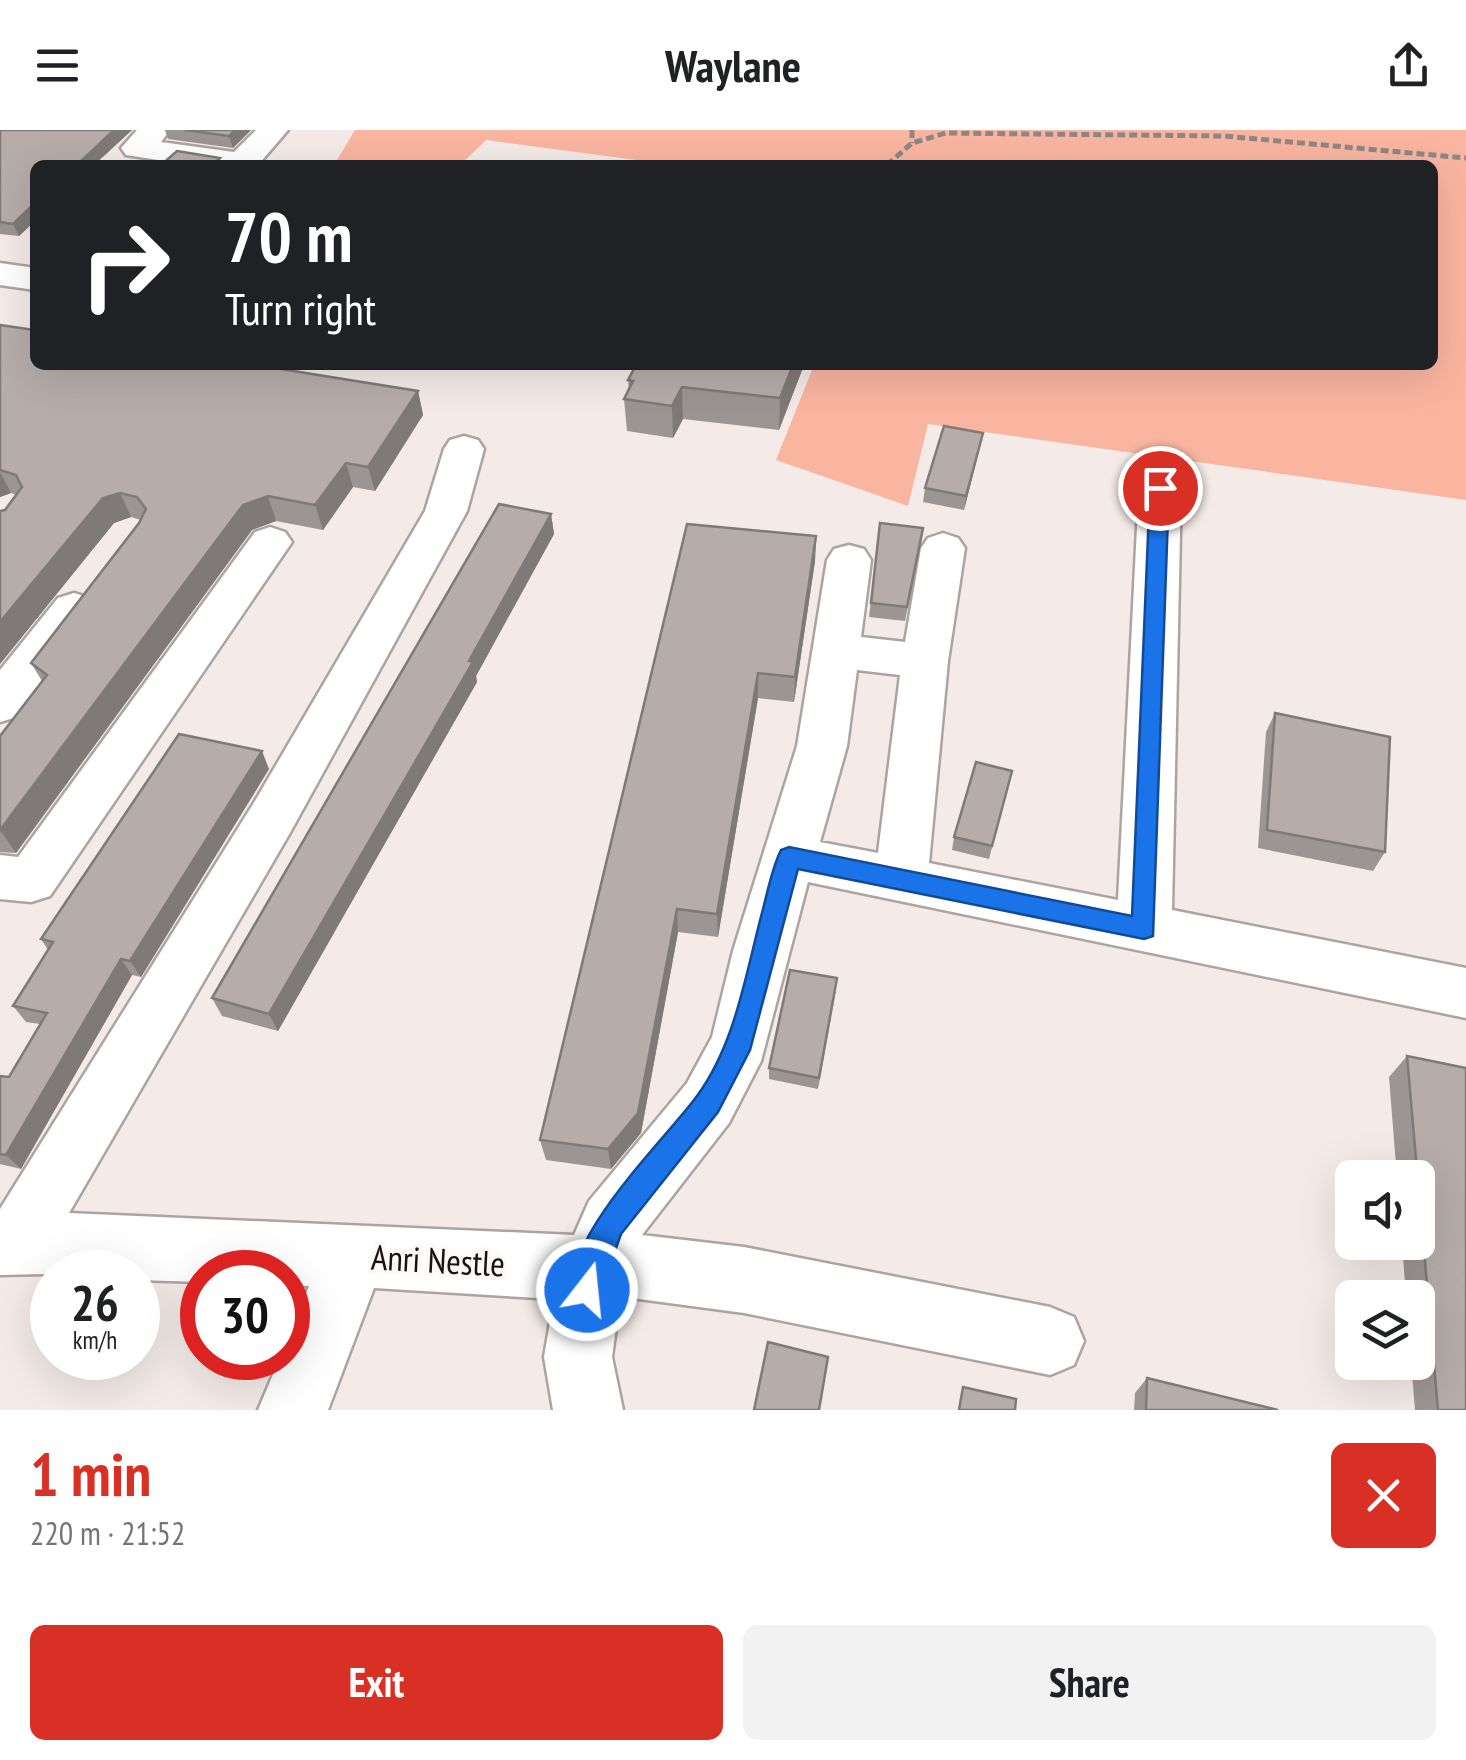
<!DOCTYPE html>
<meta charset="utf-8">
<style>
:root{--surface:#fff;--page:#f2f2f2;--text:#202124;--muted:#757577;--accent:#d93025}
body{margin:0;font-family:"PT Sans Narrow",sans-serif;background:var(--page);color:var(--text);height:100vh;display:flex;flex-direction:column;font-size:38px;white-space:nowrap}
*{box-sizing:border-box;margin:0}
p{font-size:32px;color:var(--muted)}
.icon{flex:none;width:55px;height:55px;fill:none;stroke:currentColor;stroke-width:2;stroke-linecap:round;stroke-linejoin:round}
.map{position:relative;height:1280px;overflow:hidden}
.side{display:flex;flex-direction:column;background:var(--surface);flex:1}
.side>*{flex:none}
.banner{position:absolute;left:30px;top:30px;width:1408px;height:210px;border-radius:15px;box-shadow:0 10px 40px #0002;background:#202124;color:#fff;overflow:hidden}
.controls{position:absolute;left:1335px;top:1030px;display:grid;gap:20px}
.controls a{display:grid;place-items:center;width:100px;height:100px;border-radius:15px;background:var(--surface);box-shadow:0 10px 40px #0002;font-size:50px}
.speed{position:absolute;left:30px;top:1120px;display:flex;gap:20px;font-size:50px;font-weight:700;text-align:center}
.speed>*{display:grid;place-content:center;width:130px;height:130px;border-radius:50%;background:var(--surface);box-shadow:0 10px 40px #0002;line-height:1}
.speed small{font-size:25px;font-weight:400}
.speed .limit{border:15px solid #d22;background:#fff;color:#111}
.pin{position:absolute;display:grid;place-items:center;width:85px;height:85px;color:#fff;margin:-42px;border:5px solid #fff;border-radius:50%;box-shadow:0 2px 10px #0007}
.me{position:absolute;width:110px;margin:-55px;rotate:16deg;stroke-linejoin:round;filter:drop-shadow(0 0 8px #0008)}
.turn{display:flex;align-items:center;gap:35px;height:210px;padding:0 30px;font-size:45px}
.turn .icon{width:130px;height:130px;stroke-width:2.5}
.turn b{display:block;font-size:70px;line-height:85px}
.round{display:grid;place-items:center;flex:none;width:105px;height:105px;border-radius:15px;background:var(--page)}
.headline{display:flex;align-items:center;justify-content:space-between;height:170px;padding:0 30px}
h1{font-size:60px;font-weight:800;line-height:75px;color:var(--accent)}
.cta{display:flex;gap:20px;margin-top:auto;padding:20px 30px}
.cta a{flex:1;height:115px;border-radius:15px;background:var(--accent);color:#fff;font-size:40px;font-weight:800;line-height:115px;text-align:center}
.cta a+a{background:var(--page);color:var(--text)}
header{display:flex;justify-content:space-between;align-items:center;height:130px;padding:0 30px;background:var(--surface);font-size:45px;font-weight:800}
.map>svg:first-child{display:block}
</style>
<header><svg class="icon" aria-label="menu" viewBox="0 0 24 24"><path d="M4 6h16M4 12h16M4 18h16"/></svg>Waylane<svg class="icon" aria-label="share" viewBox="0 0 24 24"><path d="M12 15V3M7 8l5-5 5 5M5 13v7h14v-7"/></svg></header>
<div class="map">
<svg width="1466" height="1280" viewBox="0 0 1466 1280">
<rect width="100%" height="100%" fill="#f4ebe8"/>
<path fill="#fab5a0" d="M355,0h1111v370l-538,-76 -20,82 -132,-46 38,-95h618v-200h-758l-188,-25 -26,25h-126z"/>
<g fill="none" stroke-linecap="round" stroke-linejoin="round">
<defs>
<path id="minor" d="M137,0h33l-9,12 73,10 22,-22h32l-30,35h-68l-64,-10 -5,-7z
M0,133l35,5v22l-35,-5z
M464,306l14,4 6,9 -17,62 -176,320 -222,382 505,22 15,-34 98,-118 25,-46 21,-86 64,-205 30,-186 7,-11 15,-4 15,4 7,11 -10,77 44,5 16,-94 7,-10 15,-5 15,5 7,10 -17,113 -19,202 189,37 21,-412 6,-10 15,-3 15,3 6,10 -9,422 294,58v50l-658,-136 -47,179 -32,62 -87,112 102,12 306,60 24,10 10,24 -10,24 -24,10 -306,-62 -120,-16 -4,1 -8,59 11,53h-70l-9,-53 10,-58 -180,-11 -46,122h-70l22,-52h8v-19l21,-53 -21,-1v-13h-86v10l-64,-2v-8l-138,3v-66l255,-408 170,-290 19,-62 6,-9zM857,540l43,5 -22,178 -58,-11 27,-96z
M270,397l15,5 7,10 -242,354 -19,6 -31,-3v-44l18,2 237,-325z
M74,463l16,5 7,11 -80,108 -17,5v-52l58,-72z"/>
</defs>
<use href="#minor" stroke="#ada4a1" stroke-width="5"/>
<path stroke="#8d8785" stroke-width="5" stroke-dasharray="8 4" stroke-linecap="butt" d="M912,0v13
M887,35l25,-22 34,-10 278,3 242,22"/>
<use href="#minor" fill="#fff" fill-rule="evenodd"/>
</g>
<path fill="#9d9593" d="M0,0h132l-38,35h-59v56l-16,15 -19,-2z
M165,0h86l-18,18 -65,-9z
M0,195l418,66 5,24 -48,76 -22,-4 -30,43 -47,-9 -24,9 -236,323 -16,-1v-116l42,-55 -11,-18 110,-143 -10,-3 -17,6 -114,141v-153l5,-1 11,-15 -5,-2 -11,4z
M636,235h168l-25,65 -96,-11 -10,19 -46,-7 -3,-32 5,-9 -1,-10z
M983,303l-19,77 -41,-8 2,-14z
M551,384l3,20 -78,142 1,6 -199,349 -56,-15 -10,-18z
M880,393l41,19 -16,79 -36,-4z
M816,406l-1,25 -21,141 -36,-4 -40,239 -40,-5 -37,201 -30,36 -65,-9 -6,-20z
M1275,583l110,139 -12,19 -115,-23 8,-116z
M269,639l-128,208 -9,-2 -111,194 -21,-5v-88l9,1 31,-53 -14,-2 -13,-16 35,-56 -7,-11z
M1012,641l-23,88 -37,-9 2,-13z
M836,860l-18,99 -49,-10v-11z
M1407,926l59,354h-51l-4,-48h7v-64h-12l-4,-56h16v-64h-21l-8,-101z
M1147,1248l131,32h-144l1,-17z"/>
<path fill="#7f7978" d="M114,0h18l-38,35h-17z
M235,0h16l-18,18 -4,-12z
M35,73v18l-16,15 -6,-12z
M793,235h11l-25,65 1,-32z
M682,257l1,32 -10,19 -1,-32z
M418,261l5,24 -48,76 -7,-24z
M983,303l-3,14 -16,63 2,-14z
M346,333l7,24 -30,43 -8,-25z
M0,342l11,21 -11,4z
M120,363l11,24 -17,6 -114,141v-42l103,-124z
M268,366l8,25 -24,9 -236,323 -16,-23 243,-325z
M551,384l3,20 -78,142 1,6 -199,349 -9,-17z
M816,406l-1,25 -21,141 1,-25z
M758,543v25l-40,239 -1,-23z
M262,621l7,18 -128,208 -11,-16z
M677,779l1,23 -37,201 -30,36 -3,-20z
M121,829l11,16 -111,194 -15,-14z"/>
<path fill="#b6adab" stroke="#7f7978" stroke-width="2.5" d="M0,0h114l-37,35h-42v38l-22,21 -13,-2z
M185,0h50l-6,6z
M177,21l43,7 -7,7h-52z
M0,195l35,5v35h221l162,26 -50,76 -22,-4 -31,42 -47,-9 -25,9 -243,325v-94l47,-61 -16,-12 108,-140 7,-14 -9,-12 -17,-4 -17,5 -103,124v-111l5,-1 17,-23 -6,-12 -16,-5z
M636,235h157l-13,33 -98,-11 -10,19 -48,-7 9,-18 -5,-1z
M944,296l39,7 -17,63 -41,-8z
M499,374l52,10 -82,147 4,1 -204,352 -57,-16z
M880,393l43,5 -16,79 -36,-4z
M687,394l129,12 -21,141 -37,-4 -41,241 -40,-5 -39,204 -30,36 -68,-9z
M1275,583l115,24 -5,115 -118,-22z
M179,604l83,17 -132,210 -9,-2 -115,196 -6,-1v-78l9,1 38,-64 -34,-7 40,-64 -12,-3z
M976,632l36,9 -20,75 -38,-9z
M790,840l47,8 -18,100 -50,-10z
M1407,926l59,12v342h-28z
M768,1212l60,15 -9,53h-65z
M1147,1248l131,32h-132z
M963,1257l53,12 -1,11h-56z"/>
<path fill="#1a73e8" stroke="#114b97" stroke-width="2.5" d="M1160,352l9,6 -16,448 -9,3 -346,-70 -48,181 -32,62 -97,122 -24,67 -10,4 -11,-4c-23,-55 90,-162 121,-205 39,-53 49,-124 66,-187 5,-19 9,-41 18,-59l8,-3 343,69 18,-428z"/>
<g text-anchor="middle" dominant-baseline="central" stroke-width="8" stroke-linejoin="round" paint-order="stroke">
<g font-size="35" fill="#171413" stroke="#fef9f7">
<text transform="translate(438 1130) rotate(3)">Anri Nestle</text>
</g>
</g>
</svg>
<div class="controls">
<a><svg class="icon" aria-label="sound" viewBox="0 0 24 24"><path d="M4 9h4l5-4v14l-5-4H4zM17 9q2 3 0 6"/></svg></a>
<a><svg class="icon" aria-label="layers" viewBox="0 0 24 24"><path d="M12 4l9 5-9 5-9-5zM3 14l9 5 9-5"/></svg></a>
</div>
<div class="speed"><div>26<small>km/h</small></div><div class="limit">30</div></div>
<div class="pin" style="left:1160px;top:358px;background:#d93025"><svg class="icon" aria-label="arrive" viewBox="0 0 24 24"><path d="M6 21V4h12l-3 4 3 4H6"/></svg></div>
<svg class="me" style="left:587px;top:1160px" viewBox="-20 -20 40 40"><circle r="17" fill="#1a73e8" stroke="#fff" stroke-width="3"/><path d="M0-11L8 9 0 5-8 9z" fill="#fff"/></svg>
<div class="banner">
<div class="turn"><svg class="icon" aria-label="right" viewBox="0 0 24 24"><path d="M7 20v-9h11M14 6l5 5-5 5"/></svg><div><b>70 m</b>Turn right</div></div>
</div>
</div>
<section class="side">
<div class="headline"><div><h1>1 min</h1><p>220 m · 21:52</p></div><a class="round" style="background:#d93025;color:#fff"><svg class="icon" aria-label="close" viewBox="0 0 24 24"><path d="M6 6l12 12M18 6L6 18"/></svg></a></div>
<div class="cta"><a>Exit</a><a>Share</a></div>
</section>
